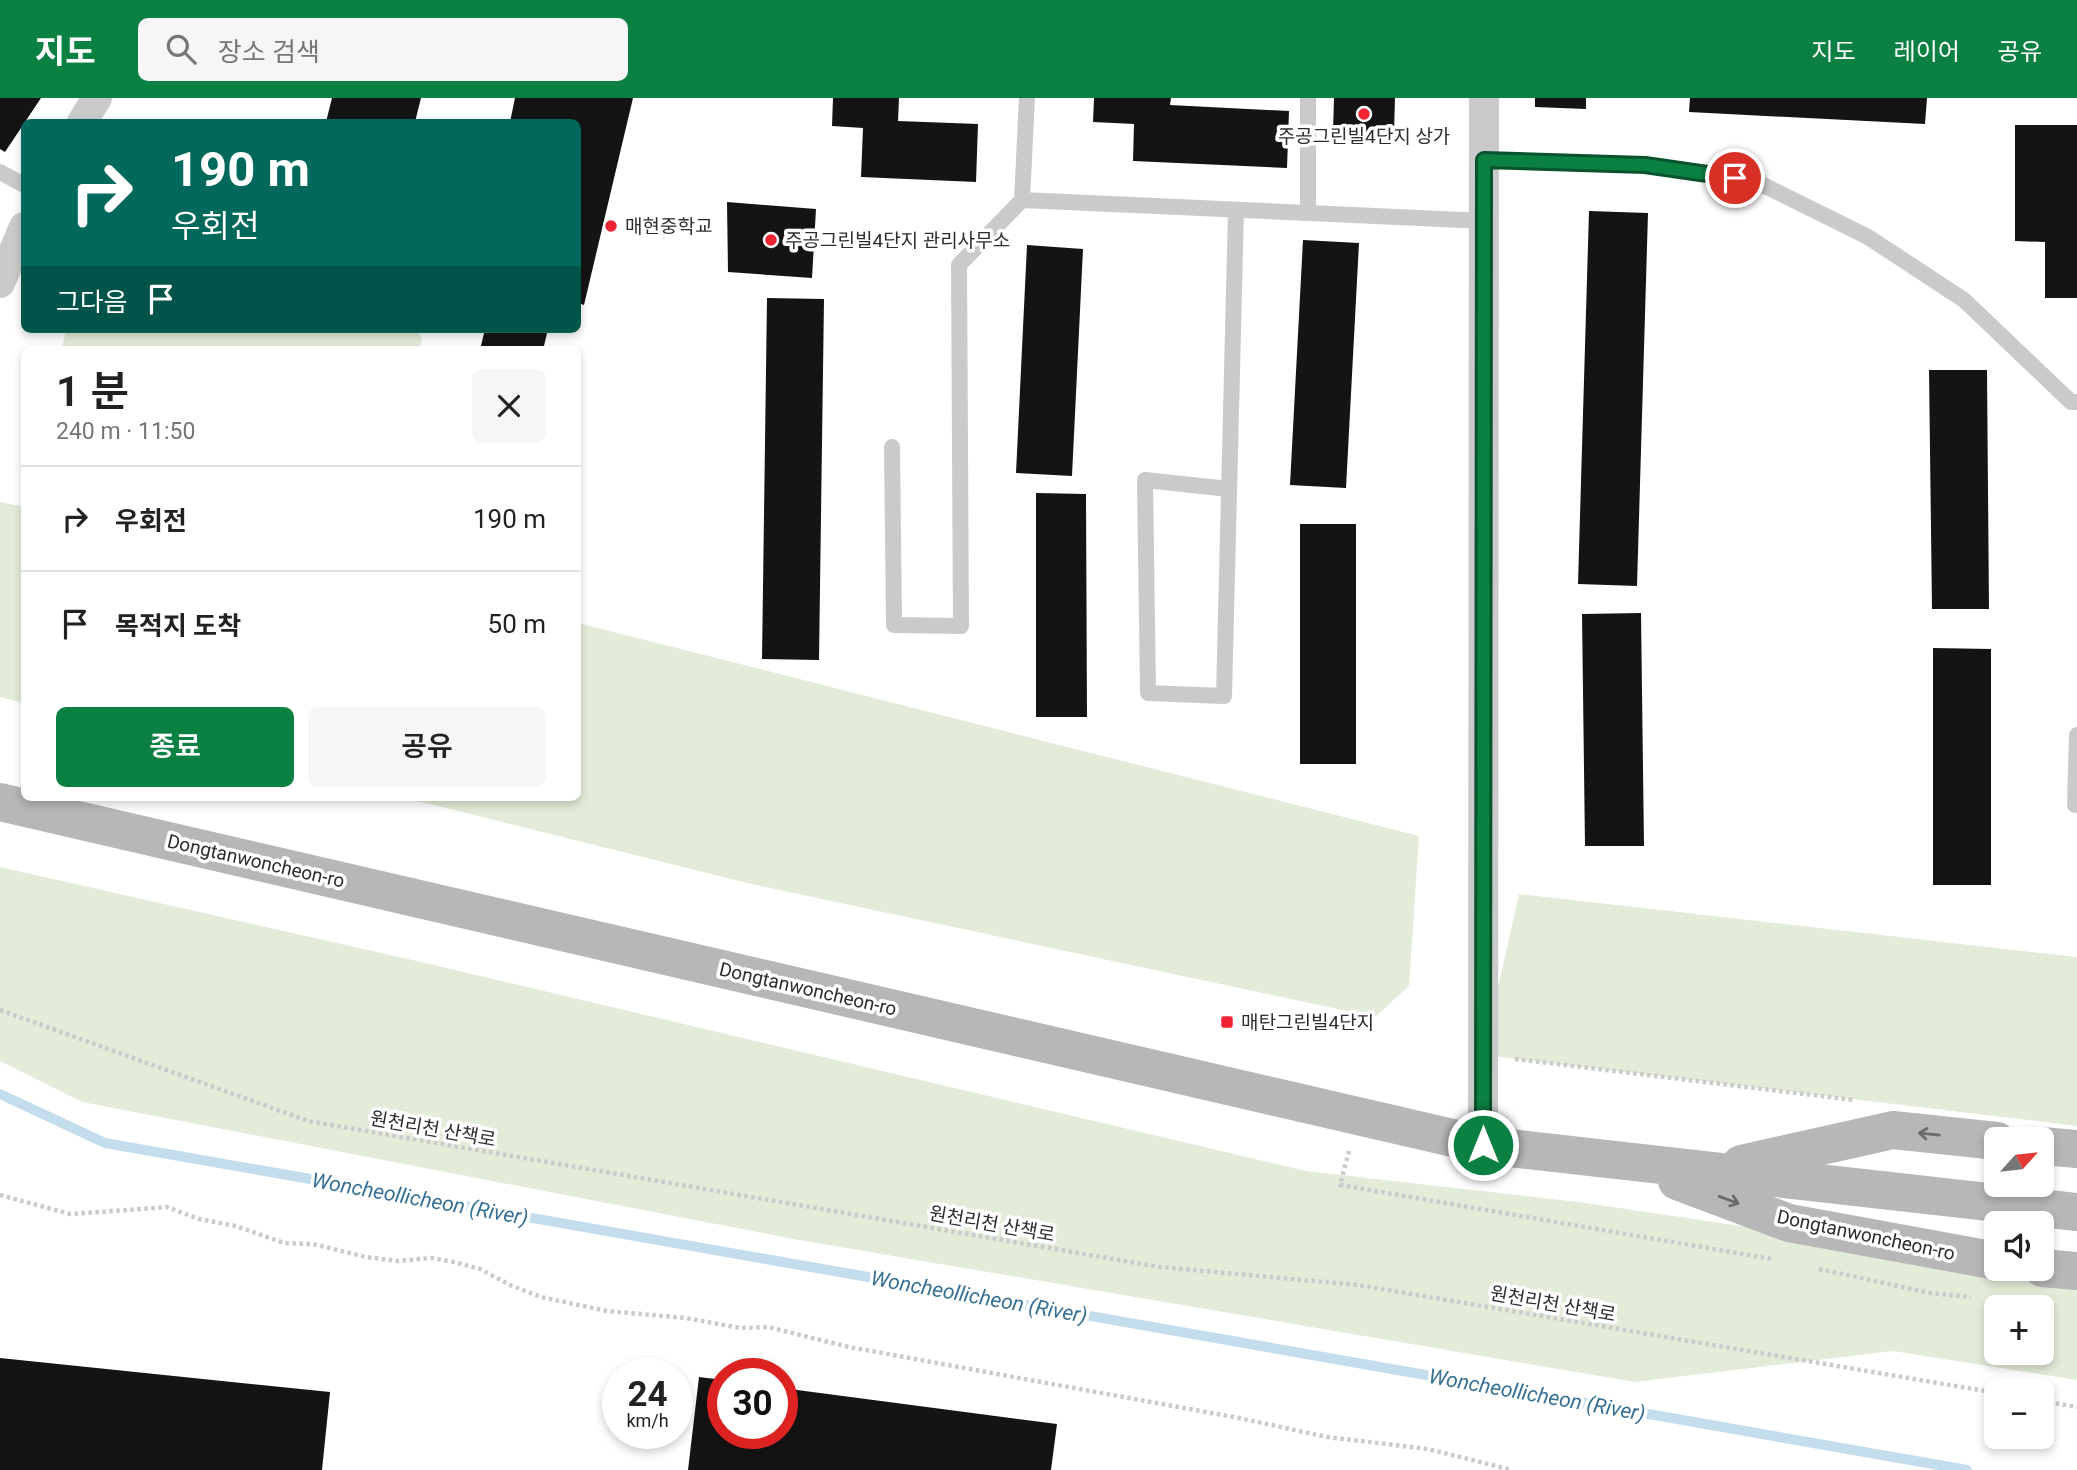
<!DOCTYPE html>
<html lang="ko">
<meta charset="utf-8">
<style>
:root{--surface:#fff;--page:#f6f6f6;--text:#222;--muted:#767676;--line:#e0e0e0;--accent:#0b8043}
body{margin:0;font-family:Roboto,"Noto Sans KR",sans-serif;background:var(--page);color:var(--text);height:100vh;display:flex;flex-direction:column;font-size:26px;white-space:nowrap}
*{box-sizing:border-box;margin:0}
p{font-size:23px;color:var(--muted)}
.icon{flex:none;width:38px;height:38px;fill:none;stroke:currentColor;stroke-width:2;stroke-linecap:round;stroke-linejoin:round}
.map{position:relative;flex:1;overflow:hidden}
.details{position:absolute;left:21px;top:248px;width:560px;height:455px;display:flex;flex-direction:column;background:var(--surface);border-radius:10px;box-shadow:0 4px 10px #0003}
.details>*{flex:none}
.guide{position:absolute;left:21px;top:21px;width:560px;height:214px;border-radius:10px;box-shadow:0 4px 10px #0003;background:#00695c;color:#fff;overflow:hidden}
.needle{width:46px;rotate:63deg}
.tools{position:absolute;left:1984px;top:1029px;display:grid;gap:14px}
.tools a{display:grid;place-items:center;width:70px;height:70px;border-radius:10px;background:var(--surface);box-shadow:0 4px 10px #0003;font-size:35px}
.speed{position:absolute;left:602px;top:1260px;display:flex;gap:14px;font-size:35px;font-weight:700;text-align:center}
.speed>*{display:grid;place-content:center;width:91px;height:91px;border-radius:50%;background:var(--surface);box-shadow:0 4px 10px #0003;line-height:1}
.speed small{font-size:18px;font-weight:400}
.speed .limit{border:10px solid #d22;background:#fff;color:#111}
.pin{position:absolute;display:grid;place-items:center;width:60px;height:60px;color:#fff;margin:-30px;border:4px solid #fff;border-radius:50%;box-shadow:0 2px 7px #0007}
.me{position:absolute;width:77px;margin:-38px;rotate:0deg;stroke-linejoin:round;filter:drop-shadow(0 0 5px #0008)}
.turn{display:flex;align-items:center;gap:24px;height:147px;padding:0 35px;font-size:32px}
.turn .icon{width:91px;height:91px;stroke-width:2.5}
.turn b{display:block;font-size:49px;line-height:60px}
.then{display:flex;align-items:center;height:66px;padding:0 35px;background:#0003;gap:14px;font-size:26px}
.round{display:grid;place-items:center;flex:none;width:74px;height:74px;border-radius:10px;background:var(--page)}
.overview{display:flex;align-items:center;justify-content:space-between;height:119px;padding:0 35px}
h1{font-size:42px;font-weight:600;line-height:52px}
.primary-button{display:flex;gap:14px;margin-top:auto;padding:14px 35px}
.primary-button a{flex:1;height:80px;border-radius:10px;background:var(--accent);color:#fff;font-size:28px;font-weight:600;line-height:80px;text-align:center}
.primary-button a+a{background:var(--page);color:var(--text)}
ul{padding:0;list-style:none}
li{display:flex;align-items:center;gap:21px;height:105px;padding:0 35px;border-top:2px solid var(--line)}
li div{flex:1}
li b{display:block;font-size:26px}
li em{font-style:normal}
header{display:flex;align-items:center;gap:42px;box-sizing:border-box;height:98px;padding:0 35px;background:var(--accent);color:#fff}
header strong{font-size:33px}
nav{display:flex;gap:38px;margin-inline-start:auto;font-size:24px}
.search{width:490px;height:63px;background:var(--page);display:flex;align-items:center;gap:18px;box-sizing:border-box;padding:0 24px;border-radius:10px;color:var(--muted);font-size:26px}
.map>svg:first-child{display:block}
</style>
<header>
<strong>지도</strong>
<div class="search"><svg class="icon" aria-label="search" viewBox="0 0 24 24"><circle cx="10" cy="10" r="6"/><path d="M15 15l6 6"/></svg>장소 검색</div>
<nav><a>지도</a><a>레이어</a><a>공유</a></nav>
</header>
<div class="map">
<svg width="2077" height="1372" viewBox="0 0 2077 1372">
<rect width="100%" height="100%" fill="#fff"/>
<path fill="#e3ecd9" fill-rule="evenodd" d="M67,231h348l7,9 -3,12h-358z
M0,404l24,5v196l-24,-6z
M578,525l841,213 -10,150 -34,31 -628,-134 -341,-85h172z
M0,769l430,97 876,207 273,31 418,62v5h29l51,7v104l-184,-29 -258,31 -836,-142 -717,-138 -82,-41zM1997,1209h45v46h-45z
M1519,796l558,63v169l-594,-71z"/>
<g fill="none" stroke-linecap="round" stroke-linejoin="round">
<path stroke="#c4dded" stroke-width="10" d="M0,996l105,49 1862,327"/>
</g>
<path fill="#141414" d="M0,0h41l-36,54 -5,-3z
M332,0h89l-6,24h-89z
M515,0h118l-49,207 -6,-2v-181h-68z
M833,0h66l-1,23 80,3 -2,58 -115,-5 2,-49 -31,-2z
M1094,0h77l-1,7 119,6 -2,57 -154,-7 1,-37 -41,-2z
M1334,0h61l-1,35 -61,-2z
M1535,0h51v11l-51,-2z
M1690,0h237l-2,26 -236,-12z
M2015,27h62v173h-32v-56l-30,-1z
M727,104l89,7 -4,69 -84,-6z
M1589,113l59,2 -11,373 -59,-2z
M1303,142l56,3 -13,245 -56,-3z
M1027,147l56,4 -11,227 -56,-3z
M767,200l57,1 -5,361 -57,-1z
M485,231h63l-5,21h-63z
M1929,272h58l2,239h-57z
M1036,395l50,1 1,223h-51z
M1300,426h56v240h-56z
M1641,515l3,233h-59l-3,-232z
M1933,550l58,1v236h-58z
M0,1260l330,34 -8,78h-322z
M699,1279l24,3v53h59v-45l275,36 -6,46h-363z"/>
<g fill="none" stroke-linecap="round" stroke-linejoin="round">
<path stroke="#cacaca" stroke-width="4.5" stroke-dasharray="3.5 3.5" stroke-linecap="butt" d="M0,912l308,111 852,146 198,18 639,108
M1515,961l339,41
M1349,1053l-9,34 432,74
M0,1097l70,19 97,-7 32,12 37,7 48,17 29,1 53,13 32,4 34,-3 22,4 26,7 30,16 31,12 66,14 79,7 54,10 28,-1 81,20 390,71 88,19 101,12 84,21
M1819,1171l111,24 41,4
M2001,1201l23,2
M2042,1303l35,6"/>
<path stroke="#cacaca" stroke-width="16" d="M1484,62l161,5 112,17 111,55 96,63 107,102h6
M0,74l24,13
M1022,102l5,-102
M1308,115v-115
M892,349l2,178 67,1 -2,-361 63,-65 463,21
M1229,391l-84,-9 3,213 76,3 12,-486
M2077,637l-2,70h2"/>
<path stroke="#cacaca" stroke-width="30" d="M82,24l15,-24
M0,185l24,-56
M1483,1047l1,-1047"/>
<path stroke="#b7b7b7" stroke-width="38" d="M0,704l1483,343 594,67
M2042,1048l35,3
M1741,1066l152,-34 104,11
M1677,1083l112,42 208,38
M2042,1170l35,3"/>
</g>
<defs><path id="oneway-shaft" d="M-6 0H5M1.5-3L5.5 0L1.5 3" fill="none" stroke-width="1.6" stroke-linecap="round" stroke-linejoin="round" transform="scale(1.75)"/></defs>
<g stroke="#6b6b6b">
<use href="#oneway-shaft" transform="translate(1929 1036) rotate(-174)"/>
<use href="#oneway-shaft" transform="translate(1729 1102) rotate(20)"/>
</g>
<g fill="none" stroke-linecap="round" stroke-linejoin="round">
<defs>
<path id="route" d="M1483,1047l1,-985 161,5 90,13"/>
</defs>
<use href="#route" stroke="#07532c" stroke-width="18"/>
<use href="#route" stroke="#0b8043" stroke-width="12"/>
</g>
<g fill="#f02333" stroke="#fff" stroke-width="2.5">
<circle cx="1364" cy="16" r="7"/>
<circle cx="611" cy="128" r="7"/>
<circle cx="771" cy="142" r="7"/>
<rect x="1220" y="917" width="14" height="14" rx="3.5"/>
</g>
<g text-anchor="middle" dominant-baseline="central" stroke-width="7" stroke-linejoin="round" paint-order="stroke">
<g font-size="19" fill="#2d2d2d" stroke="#fff" text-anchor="start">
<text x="1364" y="38" text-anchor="middle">주공그린빌4단지 상가</text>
<text x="625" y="128">매현중학교</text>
<text x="785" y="142">주공그린빌4단지 관리사무소</text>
<text x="1241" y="924">매탄그린빌4단지</text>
</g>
<g font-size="19" fill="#2d2d2d" stroke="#fff">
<text transform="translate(256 763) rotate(13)">Dongtanwoncheon-ro</text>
<text transform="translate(808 891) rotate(13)">Dongtanwoncheon-ro</text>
<text transform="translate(433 1031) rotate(10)">원천리천 산책로</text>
<text transform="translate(992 1126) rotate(10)">원천리천 산책로</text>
<text transform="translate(1866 1137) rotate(12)">Dongtanwoncheon-ro</text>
<text transform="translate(1553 1206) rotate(10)">원천리천 산책로</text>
</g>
<g font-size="21" font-style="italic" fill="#367094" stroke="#fff">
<text transform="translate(420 1101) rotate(10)">Woncheollicheon (River)</text>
<text transform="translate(979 1199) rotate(10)">Woncheollicheon (River)</text>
<text transform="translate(1537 1297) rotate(10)">Woncheollicheon (River)</text>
</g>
</g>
</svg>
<div class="tools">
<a><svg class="needle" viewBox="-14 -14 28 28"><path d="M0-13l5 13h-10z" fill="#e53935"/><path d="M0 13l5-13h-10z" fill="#767676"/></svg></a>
<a><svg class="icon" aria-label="sound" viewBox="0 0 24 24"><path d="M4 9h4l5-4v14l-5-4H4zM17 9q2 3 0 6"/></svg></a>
<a>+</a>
<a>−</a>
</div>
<div class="speed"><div>24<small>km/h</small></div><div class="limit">30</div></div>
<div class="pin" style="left:1735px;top:80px;background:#d93025"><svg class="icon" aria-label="arrive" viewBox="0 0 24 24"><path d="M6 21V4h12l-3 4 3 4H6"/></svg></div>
<svg class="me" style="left:1483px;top:1047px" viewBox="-20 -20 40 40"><circle r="17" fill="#0b8043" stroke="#fff" stroke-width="3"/><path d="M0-11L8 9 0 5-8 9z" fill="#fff"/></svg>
<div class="guide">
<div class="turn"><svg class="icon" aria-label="right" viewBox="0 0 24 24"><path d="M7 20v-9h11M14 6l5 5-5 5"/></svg><div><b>190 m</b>우회전</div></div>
<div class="then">그다음<svg class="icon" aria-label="arrive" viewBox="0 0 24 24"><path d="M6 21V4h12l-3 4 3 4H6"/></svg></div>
</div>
<section class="details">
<div class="overview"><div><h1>1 분</h1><p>240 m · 11:50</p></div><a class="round"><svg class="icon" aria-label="close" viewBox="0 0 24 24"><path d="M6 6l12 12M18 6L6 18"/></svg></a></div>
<ul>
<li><svg class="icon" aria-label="right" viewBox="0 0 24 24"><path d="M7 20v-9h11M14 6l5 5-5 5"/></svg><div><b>우회전</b></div><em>190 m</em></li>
<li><svg class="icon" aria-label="arrive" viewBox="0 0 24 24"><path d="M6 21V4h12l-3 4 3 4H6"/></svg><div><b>목적지 도착</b></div><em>50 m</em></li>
</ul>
<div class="primary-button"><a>종료</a><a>공유</a></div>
</section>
</div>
